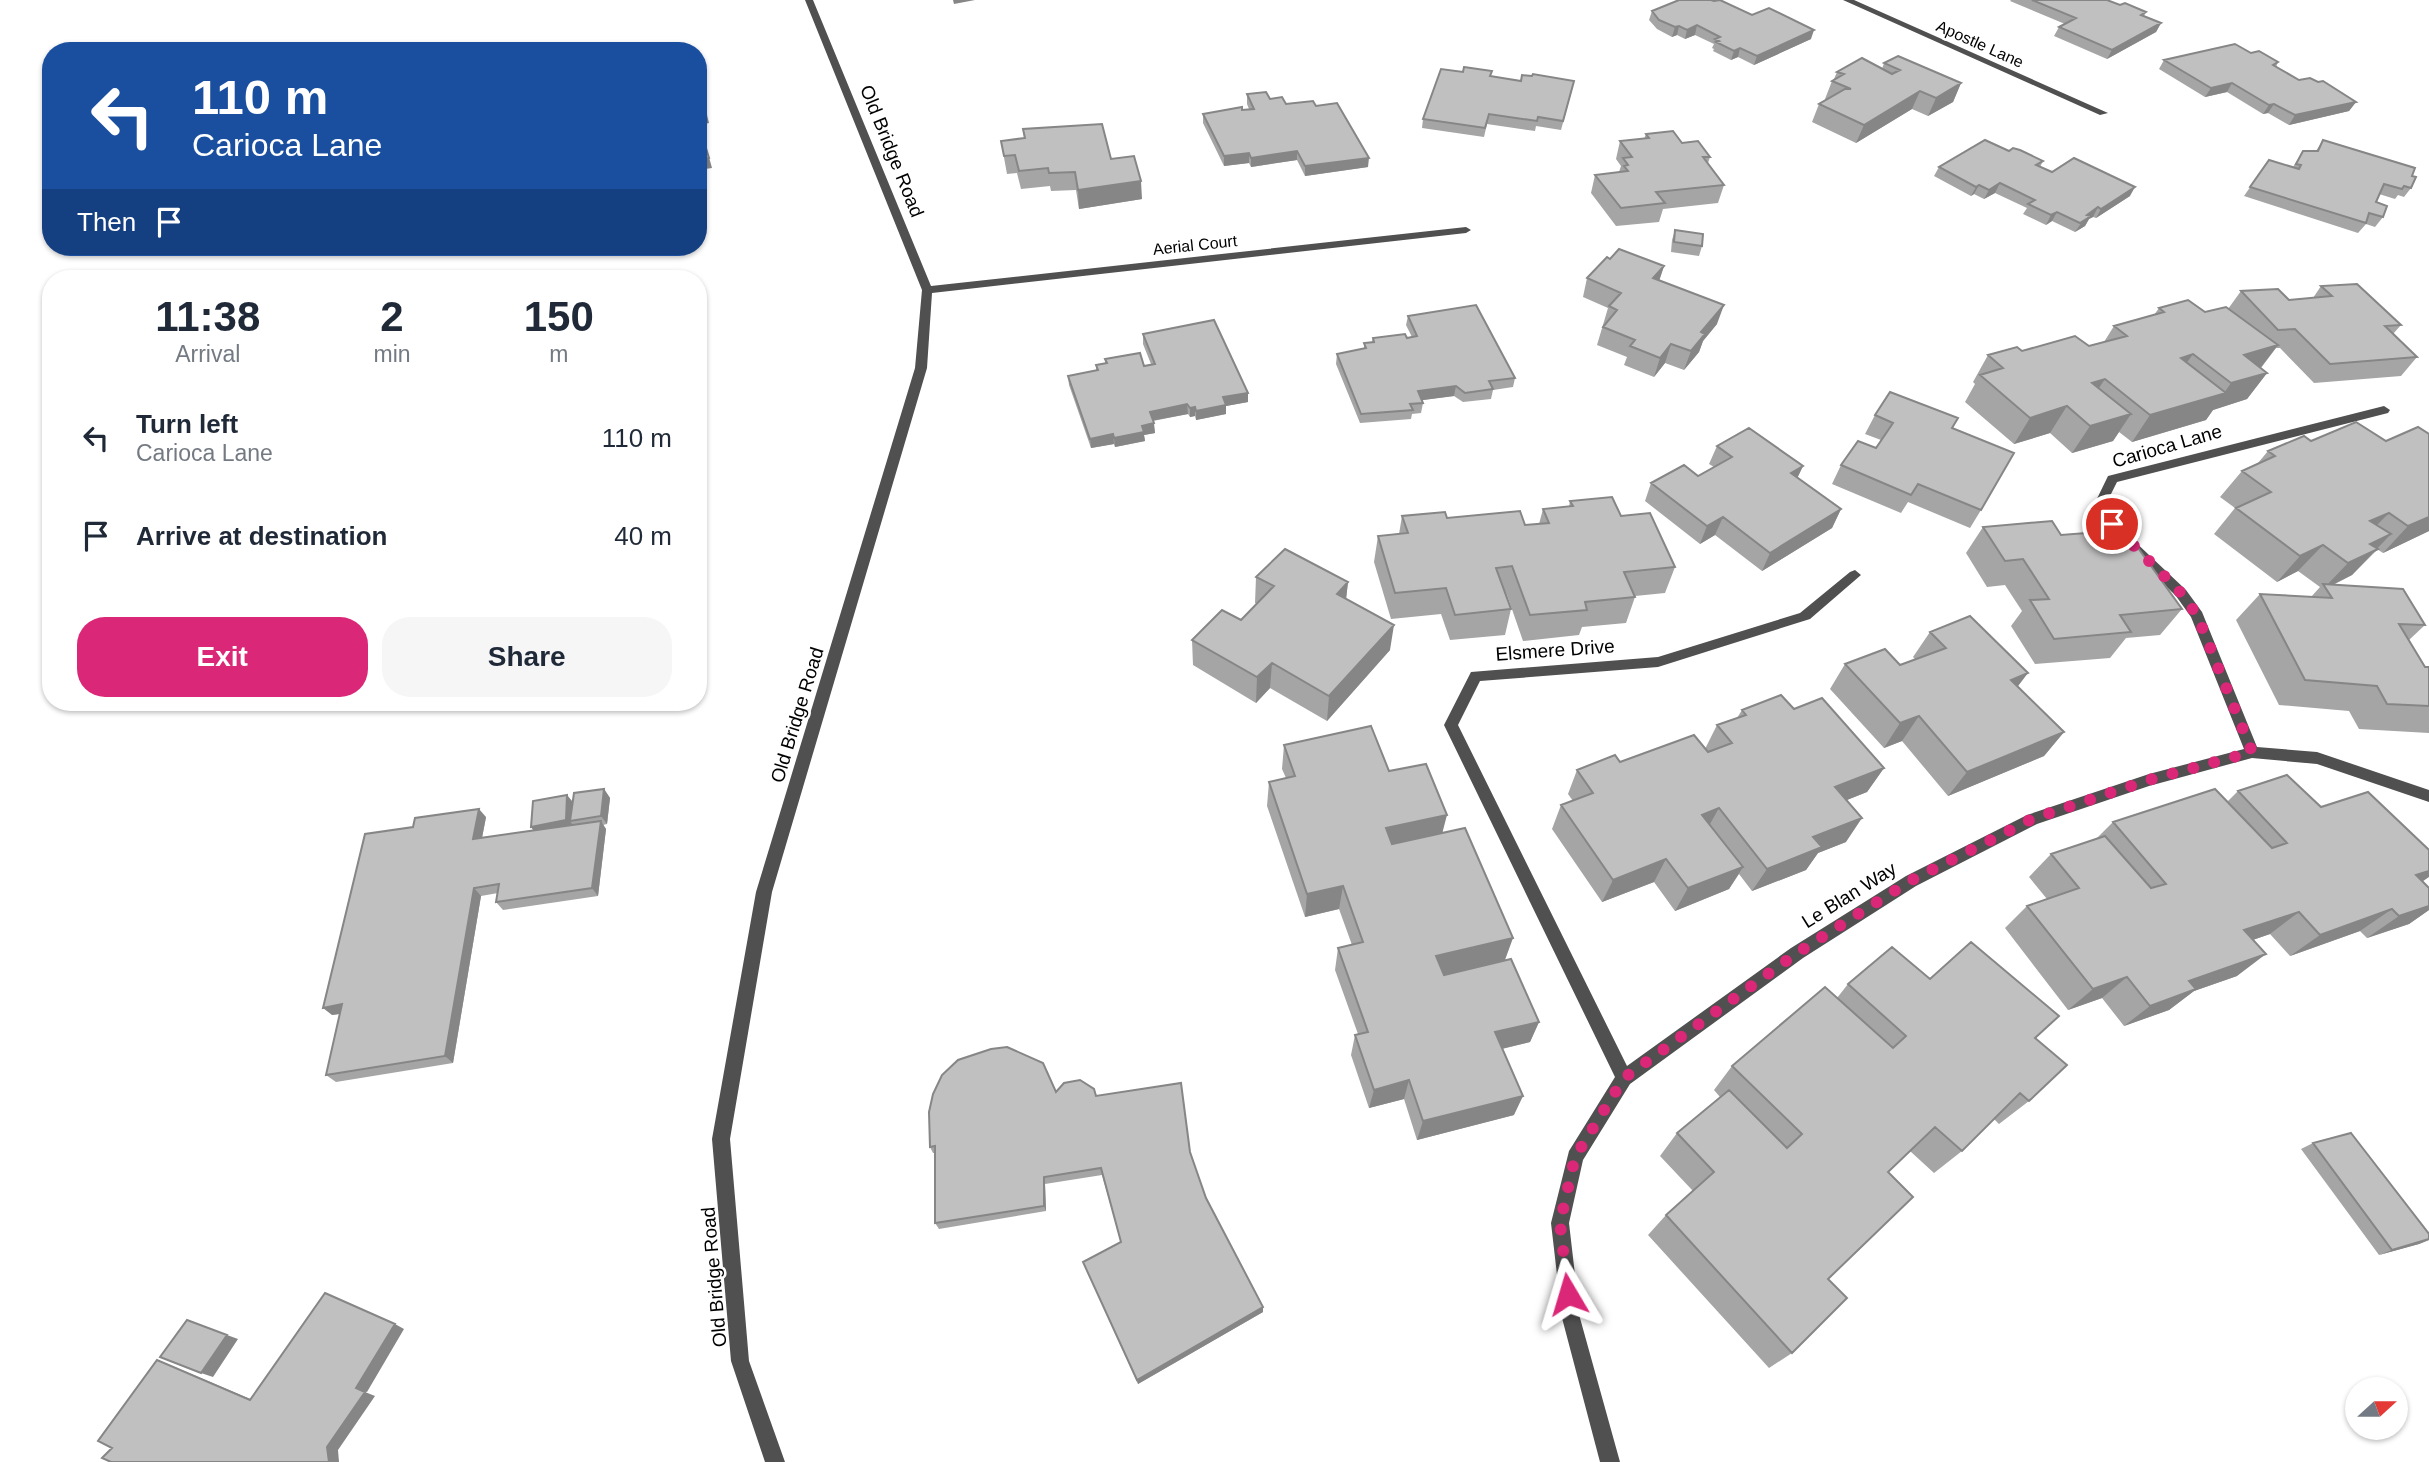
<!DOCTYPE html>
<style>
:root{--surface:#fff;--page:#f6f6f7;--text:#1f2937;--muted:#747a83;--accent:#db2777}
body{margin:0;font-family:Helvetica,sans-serif;background:var(--page);color:var(--text);height:100vh;display:flex;flex-direction:column;font-size:26px;white-space:nowrap}
*{box-sizing:border-box;margin:0}
p{font-size:23px;color:var(--muted)}
.icon{flex:none;width:38px;height:38px;fill:none;stroke:currentColor;stroke-width:2;stroke-linecap:round;stroke-linejoin:round}
.map{position:relative;flex:1;overflow:hidden}
.details{position:absolute;left:42px;top:270px;width:665px;height:441px;display:flex;flex-direction:column;background:var(--surface);border-radius:28px;box-shadow:0 2px 5px #0004}
.details>*{flex:none}
.guide{position:absolute;left:42px;top:42px;width:665px;height:214px;border-radius:28px;box-shadow:0 2px 5px #0004;background:#1a4fa0;color:#fff;overflow:hidden}
.needle{width:46px;rotate:69deg}
.fabs{position:absolute;left:2345px;top:1377px;display:grid;gap:14px}
.fabs a{display:grid;place-items:center;width:63px;height:63px;border-radius:50%;background:var(--surface);box-shadow:0 2px 5px #0004;font-size:35px}
.pin{position:absolute;display:grid;place-items:center;width:60px;height:60px;color:#fff;margin:-30px;border:4px solid #fff;border-radius:50%;box-shadow:0 2px 7px #0007}
.me{position:absolute;width:77px;margin:-38px;rotate:353deg;stroke-linejoin:round;filter:drop-shadow(0 0 5px #0008)}
.turn{display:flex;align-items:center;gap:24px;height:147px;padding:0 35px;font-size:32px}
.turn .icon{width:91px;height:91px;stroke-width:2.5}
.turn b{display:block;font-size:49px;line-height:60px}
.then{display:flex;align-items:center;height:66px;padding:0 35px;background:#0003;gap:14px;font-size:26px}
.eta{display:flex;justify-content:space-evenly;align-items:center;height:119px;text-align:center}
.eta b{font-size:42px;font-weight:700;line-height:49px}
.button{display:flex;gap:14px;margin-top:auto;padding:14px 35px}
.button a{flex:1;height:80px;border-radius:28px;background:var(--accent);color:#fff;font-size:28px;font-weight:700;line-height:80px;text-align:center}
.button a+a{background:var(--page);color:var(--text)}
ul{padding:0;list-style:none}
li{display:flex;align-items:center;gap:21px;height:98px;padding:0 35px}
li div{flex:1}
li b{display:block;font-size:26px}
li em{font-style:normal}
.map>svg:first-child{display:block}
</style>
<div class="map">
<svg width="2429" height="1462" viewBox="0 0 2429 1462">
<rect width="100%" height="100%" fill="#fff"/>
<g fill="none" stroke-linecap="round" stroke-linejoin="round">
<path fill="#505050" fill-rule="evenodd" d="M805,0h8l118,286 535,-59 5,3 -5,3 -534,60 -5,75 -155,524 -42,247 19,222 36,101h-20l-34,-101 -19,-222 44,-247 159,-524 7,-78z
M1843,0h11l254,113 -8,2z
M2384,406l6,4 -2,3 -271,69 -13,26 25,28 57,54 16,22 55,135 60,5 112,38v12l-112,-38 -65,-6 -103,28 -112,38 -121,62 -113,72 -173,126 -47,76 -14,63 11,95 40,144h-20l-38,-144 -11,-95 18,-72 46,-74 -171,-352 27,-53 187,-15 142,-44 50,-41 5,-2 6,5 -51,44 -152,48 -178,14 -22,44 169,341 164,-118 115,-72 121,-61 122,-41 95,-25 -53,-132 -15,-21 -55,-54 -29,-33 16,-33z"/>
</g>
<path fill="#a5a5a5" d="M2011,0h96l13,5 26,7 -2,4 17,7 -5,9 -49,27 -53,-23 5,-9 6,-3 -55,-23z
M1652,11l100,4 59,24 -57,26 -16,-8 -7,3 -18,-9 1,-2 -2,-1 2,-4 -19,-9 -10,4 -8,-4 -5,2 -15,-8 -8,-9z
M2251,53l27,9 -2,5 23,13 57,22 -7,9 -60,14 -21,-12 -5,1 -36,-22 -22,5 -46,-28 5,-9z
M1884,63l77,20 -8,19 -25,14 -16,-7 -56,34 -44,-21 7,-18 7,-5h-1l7,-18 2,-2 3,-7 45,-3z
M1491,77l81,13 -11,40 -25,-4 -1,5 -48,-7 -3,13 -62,-9 1,-9z
M1247,94l23,5 16,5 30,2 52,61 -63,9 -8,-16 -46,7 -2,-4 -25,3 -21,-43v-9l46,-5 -2,-5z
M1023,129l88,30 31,40 -63,10 -3,-19 -25,1 -1,-5 -29,3 -4,-16 -10,1 -6,-33 23,-2z
M1646,134l36,9 28,14 -2,6 16,22 -6,18 -55,6 -4,13 -43,4 -25,-33 4,-18 24,-3 2,-6 -5,-7 4,-18 24,-2z
M2323,140l89,36 -1,12 -7,9 -6,-2 -3,4 -16,-5 -3,8 7,15 -8,10 -9,-3 -8,9 -114,-37 25,-36 24,7 10,-16h13z
M2009,151l34,10 -3,6 12,5 78,24 -34,22 -3,-1 -4,2 -4,7 -10,6 -23,-11 -6,4 -23,-11 4,-6 -32,-15 -11,6 -10,-5 -3,2 -37,-20 5,-9z
M1675,230l27,16 -3,10 -28,-4 1,-12z
M1610,259l54,7 -5,15 58,43 -14,17 -4,11 -15,18 -19,-7 -11,14 -30,-12 3,-8 -30,-12 11,-37 -25,-11 4,-19z
M2321,286l80,39 -8,9 24,23 -16,19 -87,7 -34,-35h-4l-15,20 6,5 -20,26 -34,11 -7,10 -74,22 -13,-10 -6,9 -41,12 -22,-20 -36,11 -49,-42 10,-18 -2,-2 15,-27 34,-4 67,-5 15,-4 10,-16 40,-11 5,-7 46,4 23,-3 13,-18 48,9 24,-2z
M1408,316l107,62 -2,9 -20,3 -2,9 -28,3 -9,-6 -32,4 1,3 -2,10 -9,1 -1,5 -51,4 -24,-59 1,-10 27,-6v-5l8,-1 1,-4 39,-1 -6,-12z
M1143,334l105,59v9l-22,4v8l-30,6 -1,-4 -5,1 -2,-3 -35,7 2,12 -11,2 1,6 -30,6 -1,-3 -23,4 -22,-63 -1,-9 28,-5v-6l9,-2v-4l39,7 7,-2 -8,-20z
M1875,415l77,13 29,82 -11,18 -62,-26 -7,11 -69,-29 9,-19 35,-17 5,-8 -16,-6z
M1717,446l86,20 -6,12 44,31 -9,19 -70,43 -47,-36 -15,9 -55,-43 6,-18 47,-7 16,-9 -5,-3z
M2268,451l161,80 -46,22 -6,-4h1l-26,26 -19,10 92,40 -16,15 16,27h4v66l-70,-4 -10,-18 -70,-6 -43,-85 24,-26 51,3 9,-10 -22,-16 -21,11 -63,-48 21,-26 -15,-11 22,-26 16,-8z
M1570,501l51,15 54,51 -10,26 -30,3v1l-9,26 -44,4 -3,8 -56,6 -17,-49 5,17 -6,26 -55,5 -9,-26 -50,5 -17,-57 4,-26 21,-2 3,-18 45,2 78,7 14,-1 4,-15 26,-2z
M1983,527l78,8 121,74 -22,26 -34,3 -16,20 -75,6 -24,-38 11,-15 -17,-26 -18,2 -21,-34z
M1256,577l92,5 -2,17 44,51 -63,71 -57,-33 -14,15 -63,-38 -1,-25 49,-20 16,-16 -2,-1z
M1930,632l88,55 46,45 -20,24 -96,40 -46,-55 -18,7 -54,-59 15,-25 55,1 16,-5 -3,-3z
M1794,709l90,59 -17,24 -20,8 -1,42 -28,11 -12,17 -54,21 -13,-17 -10,15 -54,22 -21,-29 -52,20 -50,-73 9,-24 12,-4 -5,-7 9,-24 128,-21 12,-24 20,-7 5,-8z
M1284,745l105,26 54,61 62,128 -61,15 95,47 -9,20 -28,7 12,66 -97,25 -13,-41 -35,9 -18,-53 4,-20 3,-1 -23,-64 3,-22 14,-3 -13,-36 -34,8 -38,-111 2,-24 17,-4 -4,-9z
M604,789l6,9 -3,26 -4,1 3,4 -8,67 -95,14 -7,-8 2,-9 -17,3 -28,167 -117,19 -10,-7 14,-61 -8,1 154,-198 -4,21 52,-7 -3,-4 36,-32 6,7z
M2238,791l83,16 101,74 7,7v22l-20,14 -42,14 -7,-7 -70,25 -20,-22 -17,6 -16,36 -43,15 -25,19 -45,16 -22,-28 -34,12 -63,-82 22,-22 20,-7 -18,-22 22,-23 45,-15 17,-17 114,-20z
M1930,979l105,59 -6,63 -30,23 -5,-5 -32,32 -28,22 -24,-22 -22,21 -60,107 -36,74 -23,15 -121,-133 18,-20 27,-24 -33,-35 17,-23 43,-36 -6,-7 18,-24 105,-68 11,-14z
M1056,1092l40,4 94,56 16,46 57,114 -125,72 -55,-122 38,-20 -19,-67 -57,9 1,27 -107,18 -4,-6v-70h-2l-3,-6z
M2313,1143l116,97 -10,4 -40,11 -78,-106z"/>
<path fill="#868686" d="M953,0h22l-21,4z
M2161,23l-5,9 -49,27 5,-9z
M1697,25l-2,10 -10,4 2,-9z
M1679,26l-2,9 -5,2 3,-10z
M1814,30l-3,9 -57,26 3,-9z
M1740,48l-2,9 -7,3 3,-9z
M1961,83l-8,19 -25,14 8,-18z
M2232,83l-5,9 -22,5 6,-9z
M1920,91l-8,18 -56,34 8,-18z
M702,95l7,28 -9,2 12,43 -14,2v-55z
M2356,102l-7,9 -60,14 6,-10z
M2274,104l-6,9 -5,1 6,-9z
M1297,151v9l-46,7v-9z
M1249,153v10l-25,3v-10z
M1369,158l-1,9 -63,9v-10z
M1141,181l1,18 -63,10 -1,-19z
M2000,183l-5,10 -11,6 5,-9z
M1979,185l-5,9 -3,2 5,-9z
M2135,187l-5,9 -34,22 5,-9z
M2098,207l-5,10 -4,2 -4,7 -10,6 12,-17z
M2057,212l-5,9 -6,4 5,-10z
M1664,266l-6,18 -5,-6z
M1724,305l-7,19 -14,17 -4,11 -15,18 7,-19 10,-19z
M1671,344l-6,19 -11,14 6,-19z
M2278,345l-20,26 -14,-16z
M2193,354l-19,27 7,-23z
M2267,373l-20,26 -34,11 -7,10 -74,22 18,-27 74,-22 7,-10z
M2105,379l-18,27 5,-23z
M1456,386l-2,10 -38,5 2,-10z
M1248,393v9l-22,4v8l-30,6v-9l27,-14z
M1187,404l1,10 -38,7v-9z
M2067,406l-17,27 -36,11 16,-26z
M1195,407v9l-5,1v-9z
M2131,414l-18,27 -41,12 18,-27z
M1154,423l1,10 -11,2 1,6 -30,6 -1,-9 28,-12z
M1113,434l1,10 -23,4 -1,-9z
M1803,466l-9,19 -3,-12z
M1841,509l-9,19 -70,43 8,-18z
M2389,513l-26,26 7,-18z
M1723,517l-8,18 -15,9 7,-18z
M2429,517v14l-46,22 25,-27z
M2391,534l-39,41 -26,13 -1,-1 23,-24 22,-19z
M2323,545l-25,26 -21,11 23,-26z
M1348,582l-3,26 -8,-14z
M1394,625l-4,25 -63,71 2,-25z
M1272,663l-2,25 -14,15 1,-26z
M2028,673l-19,25 2,-18z
M1919,716l-17,25 -18,7 16,-25z
M2064,732l-20,24 -96,40 19,-24z
M1884,768l-17,24 -48,19 16,-24z
M604,789l6,9 -3,26 -6,-8z
M567,795l6,8 -3,18 2,3v5l-35,6 -6,-8z
M1719,808l-13,23 -4,-16z
M479,809l7,8 -6,31 -7,-9z
M1447,815l-6,23 -59,13 4,-23z
M1862,818l-16,24 -28,11 -12,17 -54,21 15,-22 46,-32z
M601,821l5,8 -8,67 -6,-8z
M1666,859l-12,23 -52,20 11,-22z
M1743,867l-14,22 -54,22 13,-23z
M2429,871v6l-16,11 3,-13z
M1343,886l-4,23 -34,8 2,-23z
M474,888l7,8 -28,167 -8,-7z
M2429,906v4l-20,14 -42,14 32,-22z
M2392,909l-32,22 -70,25 30,-21z
M2299,912l-29,22 -53,18 27,-22z
M1513,938l-8,22 -75,18 6,-22z
M2266,954l-29,22 -43,15 -25,19 -45,16 26,-20 39,-25z
M2127,977l-25,21 -34,12 25,-21z
M342,1004l9,8 -19,3 -9,-7z
M1539,1022l-9,20 -42,10 7,-20z
M1409,1080l-5,19 -35,9 5,-18z
M1523,1096l-9,19 -97,25 6,-19z
M1044,1177l1,7 1,27 -2,-5z
M2429,1240l-10,4 -40,11 13,-5z
M1263,1307v5l-125,72 -1,-4z
M395,1324l9,5 -37,63 -11,-4z
M227,1335l11,4 -25,38 -12,-4z
M157,1360l13,5 92,39 -12,-4z
M365,1392l10,4 -37,54 1,12h-10l-2,-15z"/>
<path fill="#c0c0c0" stroke="#868686" stroke-width="2" d="M1679,0h32l3,1 6,-1 32,15 17,-7 45,22 -57,26 -17,-8 -6,3 -18,-9 3,-1 -4,-2 5,-2 -23,-12 -10,5 -8,-4 -4,1 -16,-7 -7,-9z
M2032,0h75l13,5 5,-2 21,9 -5,3 20,8 -49,27 -53,-23 17,-9z
M2235,44l16,9 8,-2 19,11 -5,3 26,15 11,-2 8,4 5,-1 33,21 -61,13 -21,-11 -5,1 -37,-22 -21,5 -47,-28z
M1898,56l63,27 -25,15 -16,-7 -56,34 -45,-21 26,-15h6l-19,-8 12,-7 -7,-2 25,-14 30,16 8,-4 -16,-7z
M1464,67l28,4 -2,5 31,5 1,-6 10,1 1,-2 41,7 -11,40 -25,-4 -1,4 -48,-7 -4,14 -62,-9 18,-50 22,3z
M1266,92l4,7 12,-2 4,7 27,-3 3,5 21,-3 32,55 -64,8 -8,-15 -46,7 -2,-5 -25,3 -21,-42 39,-7v3l12,-1 -7,-15z
M702,95l4,19 -8,1v-19z
M698,122l11,36 -11,2z
M1102,124l9,35 23,-3 7,25 -63,9 -3,-18 -26,1 -1,-5 -29,3 -4,-16 -11,1 -3,-15 24,-3 -2,-9z
M1673,131l9,12 16,-2 12,16h-7l21,28 -68,7 9,11 -44,5 -26,-33 33,-4 -4,-5 4,-1 -5,-7 9,-1 -12,-16 29,-3 -3,-4z
M1985,140l24,11 4,-3 7,2 23,11 -7,4 16,7 22,-14 61,29 -34,22 -3,-2 -11,8 4,1 -11,7 -23,-11 -6,3 -23,-11 7,-4 -35,-17 -11,7 -10,-5 -3,2 -37,-20z
M2323,140l92,28 -3,8 4,1 -5,11 -7,-2 -2,3 -18,-5 -8,18 11,4 -4,11 -14,-4 -3,10 -116,-36 19,-27 30,9 2,-4 -5,-1 7,-13h15z
M1675,230l28,4 -1,12 -28,-4z
M1619,249l45,17 -11,12 71,27 -23,27 4,2 -14,17 -20,-7 -11,14 -30,-12 5,-6 -32,-13 14,-17 -8,-4 12,-13 -34,-15 20,-21 3,2z
M2357,284l44,41 -16,1 32,31 -87,7 -35,-35 -17,1 -37,-39 37,-2 11,11 43,-4 -11,-10z
M2188,300l17,12 21,-5 52,38 -34,10 23,18 -36,10 -38,-29 -12,4 45,35 -76,22 -45,-36 -13,4 39,31 -41,12 -23,-20 -37,12 -50,-43 23,-7 -15,-13 29,-8 5,4 53,-15 14,10 38,-10 -13,-10 50,-14 -5,-4z
M1476,305l39,73 -26,3 4,8 -28,4 -9,-7 -38,5 5,12 -13,1 3,6 -52,4 -24,-60 29,-6 -2,-5 10,-1 -1,-4 32,-4 2,4 10,-2 -9,-20z
M1214,320l34,73 -25,4 3,8 -30,6 -1,-4 -5,1 -3,-4 -37,8 4,11 -12,3 2,6 -30,6 -1,-4 -23,5 -22,-63 30,-6 -2,-5 11,-2 -2,-4 35,-6 4,13 11,-2 -12,-30z
M1890,392l68,26 -6,10 62,25 -33,57 -63,-26 -7,11 -70,-30 17,-24 18,7 17,-25 -18,-8z
M2356,422l30,19 32,-14 11,7v83l-21,9 -19,-13 -19,8 21,13 -21,10 8,5 -30,14 -25,-18 -23,11 -64,-48 35,-16 -29,-21 33,-15 -7,-5 36,-15 7,5z
M1749,428l54,38 -12,7 50,36 -71,44 -47,-36 -16,9 -56,-43 33,-18 14,11 34,-19 -15,-11z
M1612,497l9,19 29,-3 25,54 -51,5 11,25 -50,5 2,8 -57,5 -18,-49 -16,2 15,41 -56,6 -9,-27 -51,5 -17,-57 30,-3 -6,-17 43,-4 2,6 73,-7 5,14 24,-2 -6,-14 30,-3 -3,-5z
M2052,521l9,14 64,-5 57,79 -62,6 11,17 -77,7 -24,-39 19,-1 -26,-40 -18,2 -22,-34z
M1285,549l63,33 -11,12 57,31 -65,71 -57,-33 -15,14 -65,-37 30,-30 19,10 33,-34 -18,-9z
M2323,584l80,5 22,36 -26,-1 26,43h4v39l-42,-2 -10,-18 -72,-6 -45,-86 72,4z
M1970,616l58,57 -17,7 53,52 -97,40 -48,-56 -19,7 -55,-59 40,-15 15,16 46,-17 -16,-16z
M1781,695l13,14 28,-11 62,70 -49,19 27,31 -49,19 9,10 -55,22 -48,-61 -17,7 41,52 -55,21 -22,-29 -53,21 -52,-75 32,-12 -16,-23 38,-15 5,7 74,-27 14,17 24,-9 -15,-18 29,-10 -4,-5z
M1371,726l18,45 37,-7 21,51 -61,13 6,16 73,-16 48,110 -77,18 8,19 67,-16 28,63 -44,10 28,64 -100,25 -14,-41 -35,10 -19,-55 13,-3 -30,-84 25,-6 -20,-56 -36,8 -38,-112 26,-6 -11,-31z
M2287,775l34,32 47,-15 61,58v21l-13,4 13,13v18l-30,10 -7,-7 -72,26 -21,-23 -55,18 22,24 -77,27 7,8 -46,17 -23,-29 -34,12 -66,-83 52,-18 -28,-34 54,-18 46,52 15,-4 -53,-62 102,-33 57,59 15,-5 -49,-52z
M604,789l-3,27 -31,5 4,-28z
M567,795l-1,25 -35,7 2,-26z
M479,809l-6,30 128,-18 -9,67 -96,14 3,-18 -25,4 -29,168 -119,19 16,-71 -19,4 42,-174 48,-7 2,-9z
M1971,942l88,74 -24,22 32,27 -38,36 -9,-8 -58,58 -27,-24 -47,45 25,25 -85,82 19,19 -55,55 -126,-138 48,-43 -37,-39 52,-43 58,58 15,-14 -70,-68 93,-79 68,61 13,-12 -58,-52 44,-37 38,32z
M1007,1047l36,16 13,29 8,-9 16,-3 14,9 2,7 85,-13 9,69 16,46 57,109 -126,73 -54,-118 38,-20 -20,-74 -57,9v29l-109,17v-77l-5,1 -1,-35 4,-18 9,-19 16,-15 33,-11z
M2351,1133l78,101v5l-37,11 -79,-107z
M325,1293l70,31 -39,64 9,4 -38,55 2,15h-218l-9,-4 10,-10 -14,-7 59,-81 93,40z
M187,1320l40,15 -26,38 -41,-16z"/>
<g fill="none" stroke-linecap="round" stroke-linejoin="round">
<path stroke="#db2777" stroke-width="12" stroke-dasharray="0 21.6" d="M1568,1294l-8,-71 15,-66 49,-79 173,-125 113,-72 122,-62 117,-39 103,-28 -55,-137 -16,-22 -69,-69"/>
</g>
<g text-anchor="middle" dominant-baseline="central" stroke-width="5" stroke-linejoin="round" paint-order="stroke">
<g font-size="16" fill="#000" stroke="#fff">
<text transform="translate(1980 44) rotate(24)">Apostle Lane</text>
<text transform="translate(1195 245) rotate(-6)">Aerial Court</text>
</g>
<g font-size="19" fill="#000" stroke="#fff">
<text transform="translate(892 151) rotate(68)">Old Bridge Road</text>
<text transform="translate(2167 446) rotate(-16)">Carioca Lane</text>
<text transform="translate(1555 650) rotate(-4)">Elsmere Drive</text>
<text transform="translate(797 715) rotate(-73)">Old Bridge Road</text>
<text transform="translate(1849 895) rotate(-32)">Le Blan Way</text>
<text transform="translate(714 1277) rotate(-95)">Old Bridge Road</text>
</g>
</g>
</svg>
<div class="fabs">
<a><svg class="needle" viewBox="-14 -14 28 28"><path d="M0-13l5 13h-10z" fill="#e53935"/><path d="M0 13l5-13h-10z" fill="#747a83"/></svg></a>
</div>
<div class="pin" style="left:2112px;top:524px;background:#d93025"><svg class="icon" aria-label="arrive" viewBox="0 0 24 24"><path d="M6 21V4h12l-3 4 3 4H6"/></svg></div>
<svg class="me" style="left:1568px;top:1294px" viewBox="-20 -20 40 40"><path d="M0-17L14 15 0 8-14 15z" fill="#db2777" stroke="#fff" stroke-width="4"/></svg>
<div class="guide">
<div class="turn"><svg class="icon" aria-label="left" viewBox="0 0 24 24"><path d="M17 20v-9H6M10 6l-5 5 5 5"/></svg><div><b>110 m</b>Carioca Lane</div></div>
<div class="then">Then<svg class="icon" aria-label="arrive" viewBox="0 0 24 24"><path d="M6 21V4h12l-3 4 3 4H6"/></svg></div>
</div>
<section class="details">
<div class="eta">
<div><b>11:38</b><p>Arrival</p></div>
<div><b>2</b><p>min</p></div>
<div><b>150</b><p>m</p></div>
</div>
<ul>
<li><svg class="icon" aria-label="left" viewBox="0 0 24 24"><path d="M17 20v-9H6M10 6l-5 5 5 5"/></svg><div><b>Turn left</b><p>Carioca Lane</p></div><em>110 m</em></li>
<li><svg class="icon" aria-label="arrive" viewBox="0 0 24 24"><path d="M6 21V4h12l-3 4 3 4H6"/></svg><div><b>Arrive at destination</b></div><em>40 m</em></li>
</ul>
<div class="button"><a>Exit</a><a>Share</a></div>
</section>
</div>
